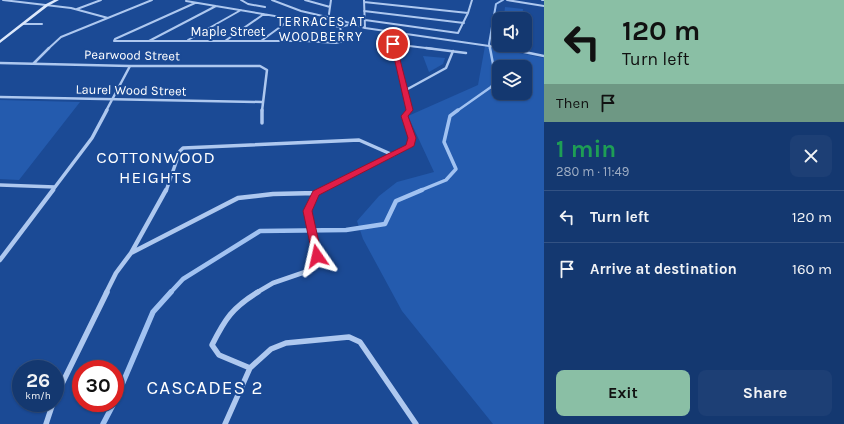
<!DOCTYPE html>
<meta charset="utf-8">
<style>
:root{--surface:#143870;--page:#1d3f75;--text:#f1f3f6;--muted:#9dacc3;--line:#335283;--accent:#8abfa5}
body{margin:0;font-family:Karla,sans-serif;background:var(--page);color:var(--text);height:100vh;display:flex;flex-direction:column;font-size:15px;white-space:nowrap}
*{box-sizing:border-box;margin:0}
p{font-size:13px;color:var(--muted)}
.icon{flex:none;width:22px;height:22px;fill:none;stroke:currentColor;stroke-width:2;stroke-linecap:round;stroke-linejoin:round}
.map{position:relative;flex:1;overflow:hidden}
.drawer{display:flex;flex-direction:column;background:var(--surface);width:300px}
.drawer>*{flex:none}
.hud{background:#8abfa5;color:#111;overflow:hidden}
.buttons{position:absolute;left:492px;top:12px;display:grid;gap:8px}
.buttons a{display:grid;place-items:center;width:40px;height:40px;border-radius:8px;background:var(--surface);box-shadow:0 1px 3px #0004,0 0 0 1px var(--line);font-size:20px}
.speed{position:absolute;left:12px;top:360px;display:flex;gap:8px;font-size:20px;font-weight:700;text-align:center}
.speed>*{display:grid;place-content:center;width:52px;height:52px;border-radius:50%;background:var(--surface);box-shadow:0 1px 3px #0004,0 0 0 1px var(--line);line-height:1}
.speed small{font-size:10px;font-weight:400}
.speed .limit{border:6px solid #d22;background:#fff;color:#111}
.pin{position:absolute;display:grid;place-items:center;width:34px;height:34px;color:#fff;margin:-17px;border:2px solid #fff;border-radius:50%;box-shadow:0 1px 4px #0007}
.me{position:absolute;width:44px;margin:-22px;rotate:349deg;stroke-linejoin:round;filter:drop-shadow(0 0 3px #0008)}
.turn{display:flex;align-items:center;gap:14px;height:84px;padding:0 12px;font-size:18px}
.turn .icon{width:52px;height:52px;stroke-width:2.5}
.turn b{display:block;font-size:28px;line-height:34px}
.then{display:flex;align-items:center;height:38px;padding:0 12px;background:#0003;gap:8px;font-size:15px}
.round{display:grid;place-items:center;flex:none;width:42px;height:42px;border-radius:8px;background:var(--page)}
.overview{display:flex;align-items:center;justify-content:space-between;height:68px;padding:0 12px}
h1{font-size:24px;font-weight:700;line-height:30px;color:#1e9e55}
.cta{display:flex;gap:8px;margin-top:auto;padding:8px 12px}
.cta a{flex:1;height:46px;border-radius:8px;background:var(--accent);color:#111;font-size:16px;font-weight:700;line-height:46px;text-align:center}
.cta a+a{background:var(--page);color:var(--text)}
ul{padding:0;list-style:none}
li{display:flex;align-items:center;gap:12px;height:52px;padding:0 12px;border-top:1px solid var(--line)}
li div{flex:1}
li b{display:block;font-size:15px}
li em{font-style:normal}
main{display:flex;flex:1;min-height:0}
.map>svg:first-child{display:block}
</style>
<main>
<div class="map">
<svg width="544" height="424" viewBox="0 0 544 424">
<rect width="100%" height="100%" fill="#1b4a95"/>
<path fill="#245bae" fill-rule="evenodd" d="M505,7l18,2 -1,9 -18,-2z
M485,46l59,12v366h-51l-91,-113 -39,-72 -6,-18 22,-25 18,-14 37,-10 -26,-56 70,-31zM499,67h26v26h-26z
M423,56l22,2 -2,6 -14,8z
M0,100l80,2 -61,78 -19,-1z"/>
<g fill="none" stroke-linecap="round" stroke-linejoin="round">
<path stroke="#a1c2f1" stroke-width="2" d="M490,49l-1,-5 7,-40 7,-4"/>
<path stroke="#a1c2f1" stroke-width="2.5" d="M457,111l34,-24 5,-7 -6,-32"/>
<path stroke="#a1c2f1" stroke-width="3.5" d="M419,191l27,-11 10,-11 -12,-27 6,-26 8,-6"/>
<path stroke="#a1c2f1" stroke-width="4.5" d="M170,293l13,-14 77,-48 86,-1 39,-6 11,-23 26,-11"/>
<path stroke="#a1c2f1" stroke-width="5.5" d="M115,401l38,-89 18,-20
M103,424l11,-21"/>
<path stroke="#aec8ef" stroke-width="2" d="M3,0l68,8 37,10
M241,0l7,4 17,3
M272,0l29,11 39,9 25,8 145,21
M305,0l25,7
M364,0l1,28
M507,0l37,6
M542,0h2
M186,1l154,26
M364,2l104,11
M77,9l24,-9
M364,11l100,12
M329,14l2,-14
M365,20l93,13 10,-20 4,-13
M23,24h19
M392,39l3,10
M188,40l53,-30
M114,41h190l32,2 7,-2 -3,-14 12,-3
M114,41l1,-2 80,-36
M149,41l67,-35
M225,41l39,-27
M261,41l30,-22
M393,44l41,5
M48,49l13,-12 91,-37"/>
<path stroke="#aec8ef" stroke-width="2.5" d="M394,48l16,62 -1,1
M426,48l40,5
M505,48l39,8
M0,63l130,3h130l7,4 -5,41
M34,63l15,-15
M404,91l42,-23 7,-17
M0,97l262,5
M106,111l24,-45"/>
<path stroke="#aec8ef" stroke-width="3.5" d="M262,110v13
M0,185l55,2
M52,191l40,-53 15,-28
M166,191l14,-40 3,-3 176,-8 34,15
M320,191l90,-45 2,-8 -7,-22 5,-6"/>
<path stroke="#aec8ef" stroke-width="4.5" d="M131,253l35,-63
M0,260l53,-70
M106,293l10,-20 15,-20 107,-55 35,-4 43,-1 6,-3
M256,293l17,-10 35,-12 6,-7 3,-8 -9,-45 8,-18"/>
<path stroke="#aec8ef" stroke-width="5.5" d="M250,368l-31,-13 -7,-10c13,-26 20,-37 46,-53
M55,398l52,-106
M46,424l7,-21
M225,424l25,-56 21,-19 15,-6 63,-6 11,5 56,82"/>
<path fill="#dce8fb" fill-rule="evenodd" d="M54,0h5l-11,6 -48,37v-3l46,-36z"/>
</g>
<path fill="#e11d48" stroke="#92132f" d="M393,43l3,1 17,66 -5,6 8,22 -2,8 -95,49 -7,16 10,45 -2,2h-7l-10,-47 10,-20 93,-46 2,-7 -7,-22 5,-6 -15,-66z"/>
<g text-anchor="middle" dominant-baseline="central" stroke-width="4" stroke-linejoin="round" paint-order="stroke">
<g font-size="13" letter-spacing="1" fill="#fff" stroke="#1b4a95">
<text x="321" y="21">TERRACES AT<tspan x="321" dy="15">WOODBERRY</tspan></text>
</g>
<g font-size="13" fill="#fff" stroke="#1b4a95">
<text x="228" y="31">Maple Street</text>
<text transform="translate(132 55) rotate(1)">Pearwood Street</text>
<text transform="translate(131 90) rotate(1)">Laurel Wood Street</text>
</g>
<g font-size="17" letter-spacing="1" fill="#fff" stroke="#1b4a95">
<text x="156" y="157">COTTONWOOD<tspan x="156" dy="20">HEIGHTS</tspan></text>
</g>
<g font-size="19" letter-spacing="1" fill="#fff" stroke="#1b4a95">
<text x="205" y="388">CASCADES 2</text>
</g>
</g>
</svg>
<div class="buttons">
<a><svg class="icon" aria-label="sound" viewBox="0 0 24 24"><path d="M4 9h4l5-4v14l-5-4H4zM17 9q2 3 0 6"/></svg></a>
<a><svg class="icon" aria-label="layers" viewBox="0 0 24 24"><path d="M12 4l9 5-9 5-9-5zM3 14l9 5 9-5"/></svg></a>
</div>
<div class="speed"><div>26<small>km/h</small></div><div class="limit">30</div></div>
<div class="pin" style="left:393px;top:44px;background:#d93025"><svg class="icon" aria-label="arrive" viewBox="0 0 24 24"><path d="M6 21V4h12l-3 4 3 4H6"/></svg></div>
<svg class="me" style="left:317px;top:256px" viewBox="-20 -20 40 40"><path d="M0-17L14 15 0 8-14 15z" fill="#e11d48" stroke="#fff" stroke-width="4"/></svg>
</div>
<section class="drawer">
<div class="hud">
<div class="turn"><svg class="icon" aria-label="left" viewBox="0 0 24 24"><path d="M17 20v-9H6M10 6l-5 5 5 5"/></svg><div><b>120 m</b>Turn left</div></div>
<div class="then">Then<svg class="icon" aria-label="arrive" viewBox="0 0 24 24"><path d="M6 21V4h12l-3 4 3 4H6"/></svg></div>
</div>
<div class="overview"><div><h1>1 min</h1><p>280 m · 11:49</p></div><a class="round"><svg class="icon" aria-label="close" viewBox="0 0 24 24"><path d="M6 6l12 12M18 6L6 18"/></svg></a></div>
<ul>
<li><svg class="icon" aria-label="left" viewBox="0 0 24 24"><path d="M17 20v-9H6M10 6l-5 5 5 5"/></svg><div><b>Turn left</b></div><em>120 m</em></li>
<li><svg class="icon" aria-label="arrive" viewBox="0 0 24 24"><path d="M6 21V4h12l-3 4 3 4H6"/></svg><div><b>Arrive at destination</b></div><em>160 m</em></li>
</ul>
<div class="cta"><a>Exit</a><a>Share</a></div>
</section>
</main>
